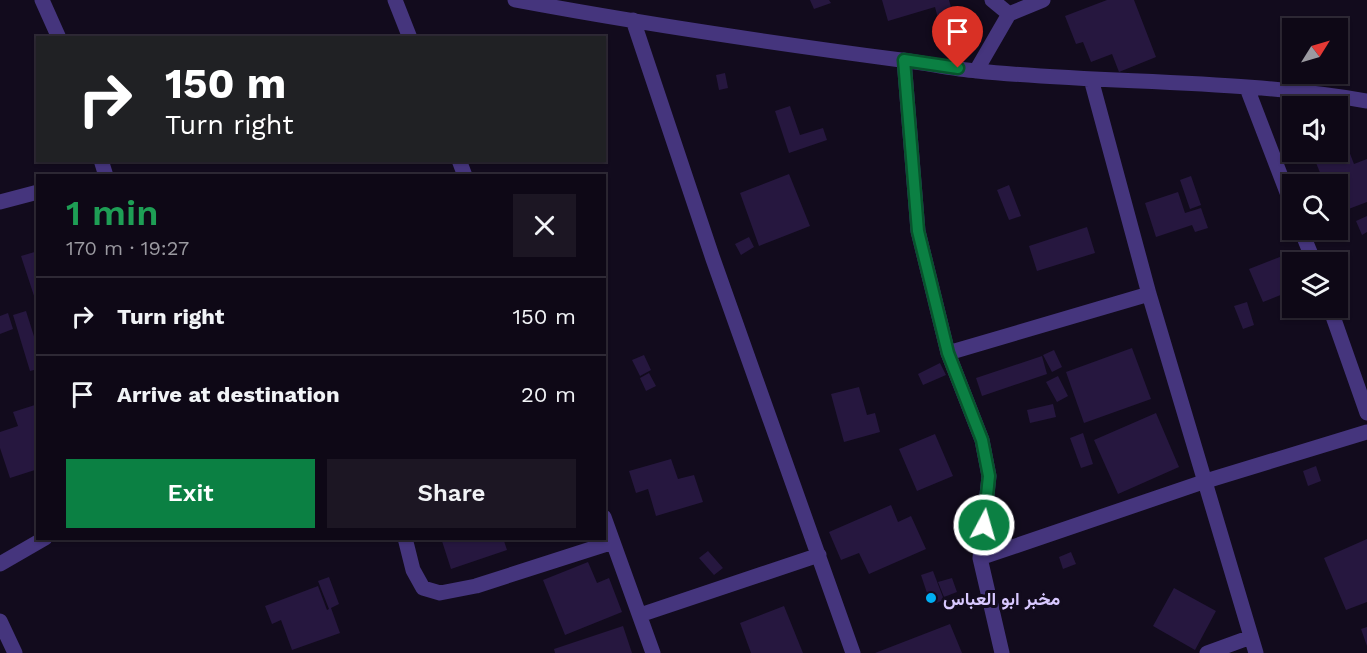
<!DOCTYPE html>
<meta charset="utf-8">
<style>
:root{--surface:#0e0816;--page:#1c1623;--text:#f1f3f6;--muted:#9b9aa1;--line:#2e2935;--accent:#0b8043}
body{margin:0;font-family:"Work Sans",Vazirmatn,sans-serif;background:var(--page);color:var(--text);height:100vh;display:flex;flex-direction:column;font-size:22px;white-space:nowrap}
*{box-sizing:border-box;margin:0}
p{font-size:20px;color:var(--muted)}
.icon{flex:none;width:33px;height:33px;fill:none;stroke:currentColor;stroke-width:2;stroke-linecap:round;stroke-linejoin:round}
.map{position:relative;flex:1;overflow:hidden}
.panel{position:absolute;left:36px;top:174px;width:570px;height:366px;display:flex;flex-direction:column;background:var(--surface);border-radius:0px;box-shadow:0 2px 4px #0004,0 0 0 2px var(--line)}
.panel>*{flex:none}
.top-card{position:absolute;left:36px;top:36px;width:570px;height:126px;border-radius:0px;box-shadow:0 2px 4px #0004,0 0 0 2px var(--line);background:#202124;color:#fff;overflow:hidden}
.needle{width:39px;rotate:53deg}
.fabs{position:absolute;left:1282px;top:18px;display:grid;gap:12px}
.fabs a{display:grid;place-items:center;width:66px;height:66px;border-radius:0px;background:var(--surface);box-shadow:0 2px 4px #0004,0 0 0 2px var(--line);font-size:30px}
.pin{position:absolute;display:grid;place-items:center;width:51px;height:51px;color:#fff;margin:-62px -26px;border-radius:50% 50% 50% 0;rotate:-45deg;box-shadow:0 0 6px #0007}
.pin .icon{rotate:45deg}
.me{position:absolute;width:66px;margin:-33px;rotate:6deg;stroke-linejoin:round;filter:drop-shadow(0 0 4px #0008)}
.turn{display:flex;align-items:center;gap:21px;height:126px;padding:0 30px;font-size:27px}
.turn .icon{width:78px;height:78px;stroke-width:2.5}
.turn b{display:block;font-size:42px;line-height:51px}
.round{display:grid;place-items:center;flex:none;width:63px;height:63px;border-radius:0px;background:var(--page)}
.overview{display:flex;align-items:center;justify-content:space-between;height:102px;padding:0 30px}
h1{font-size:36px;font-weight:600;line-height:45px;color:#1e9e55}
.button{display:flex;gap:12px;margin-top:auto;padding:12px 30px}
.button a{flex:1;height:69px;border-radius:0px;background:var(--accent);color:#fff;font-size:24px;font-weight:600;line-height:69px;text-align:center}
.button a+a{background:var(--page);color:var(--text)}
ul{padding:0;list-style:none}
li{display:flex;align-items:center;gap:18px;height:78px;padding:0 30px;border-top:2px solid var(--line)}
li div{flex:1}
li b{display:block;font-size:22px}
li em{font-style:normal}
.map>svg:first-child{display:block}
</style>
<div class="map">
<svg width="1367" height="653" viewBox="0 0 1367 653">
<rect width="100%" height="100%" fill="#120b1d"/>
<path fill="#26173f" d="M810,0h19l2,3 -17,6z
M882,0h67l7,25 -15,5 -6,-23 -47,14z
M1107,0h27l22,57 -37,15 -7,-18 -21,8 -8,-20 -7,2 -11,-28z
M725,73l3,15 -9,2 -3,-15z
M790,106l10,29 23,-7 4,12 -38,13 -14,-42z
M1347,146l7,18 13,-5v43l-29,11v-29h-28l-2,-4 13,-5 -7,-17 19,-6h5v-3z
M789,174l21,52 -51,20 -19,-53z
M1191,176l10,29 -11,4 -10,-29z
M1009,185l12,31 -12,4 -12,-30z
M1178,192l7,21 16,-5 7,20 -13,4 -3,-7 -36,12 -11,-34z
M1367,216v16l-5,3 -6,-14z
M1087,227l8,26 -58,18 -8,-25z
M749,237l5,10 -13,8 -6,-11z
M38,251v53l-1,1 -16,-49z
M1285,255l8,19v16l-30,12 -14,-33z
M1247,302l7,23 -11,4 -9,-23z
M26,311l12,38v20l-8,2 -17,-56z
M8,313l5,16 -13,5v-18z
M1132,348l19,51 -67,24 -18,-51z
M1054,350l8,17 -10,5 -9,-17z
M644,355l7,15 -11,6 -8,-16z
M1042,356l5,18 -65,22 -6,-18z
M940,363l6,12 -23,10 -5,-11z
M649,373l7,13 -10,5 -6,-13z
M1058,376l10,20 -11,6 -11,-20z
M859,387l8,28 8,-2 5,19 -36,10 -13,-48z
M38,404v65l-28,9 -10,-30v-16l18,-6 -5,-14z
M1053,404l3,13 -26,6 -3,-13z
M1156,413l23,54 -61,27 -24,-54z
M1083,433l10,31 -12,4 -11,-30z
M935,434l18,42 -36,15 -18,-42z
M671,459l7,20 16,-4 9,27 -47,14 -8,-27 -12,4 -7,-22z
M1316,466l5,15 -13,5 -5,-15z
M891,505l7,17 13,-6 15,33 -57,25 -10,-21 -18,7 -12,-28z
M441,538h62l4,12 -56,19z
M1367,539v63l-21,8 -22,-52z
M708,551l15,17 -9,7 -15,-17z
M1071,552l5,12 -13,5 -4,-12z
M588,562l9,21 12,-5 13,34 -57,23 -22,-55z
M933,571l11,29 -13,5 -10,-30z
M329,577l10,27 -8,4 9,25 -48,17 -11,-30 -9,4 -7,-18 53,-20 9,24 2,-1 -11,-28z
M952,578l5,14 -13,5 -6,-15z
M1174,588l42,23 -21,39 -42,-24z
M784,606l19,47h-52l-11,-30z
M950,624l12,29h-87z
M623,626l9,27h-77l-1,-4z
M1367,627v19l-6,-17z"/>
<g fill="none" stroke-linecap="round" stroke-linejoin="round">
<path stroke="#45357d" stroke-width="15" d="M42,0l17,38
M395,0l15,38
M515,0c128,24 257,43 386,60 26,3 51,9 76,11 130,13 262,8 390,30
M992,0l17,14
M633,20l80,239 140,394
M904,60l14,171 30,122 34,87 7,36 -9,82 22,95
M976,71l33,-57 34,-14
M1091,79l58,215 107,359
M1247,88l46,120
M101,160l5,16
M459,160l6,16
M0,202l38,-10
M1301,230l13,32
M1330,308l37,105
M948,353l201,-59
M604,517l49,136
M405,538l8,32 10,18 17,5 36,-7 137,-44
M980,558l226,-77 161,-49
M0,564l45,-26
M640,615l179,-60
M0,621l15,32
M1207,653l44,-16"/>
</g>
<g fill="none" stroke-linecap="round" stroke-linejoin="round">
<defs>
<path id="route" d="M958,68l-54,-8 14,171 30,122 34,87 7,36 -5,49"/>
</defs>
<use href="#route" stroke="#07532c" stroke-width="15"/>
<use href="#route" stroke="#0b8043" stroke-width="10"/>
</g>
<circle fill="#00aef3" stroke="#120b1d" stroke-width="2" cx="931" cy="598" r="6"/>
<g text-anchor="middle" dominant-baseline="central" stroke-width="6" stroke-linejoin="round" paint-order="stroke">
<g font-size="18" font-weight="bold" fill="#d8c8ff" stroke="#120b1d" text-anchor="start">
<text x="943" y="598">مخبر ابو العباس</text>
</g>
</g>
</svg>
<div class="fabs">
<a><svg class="needle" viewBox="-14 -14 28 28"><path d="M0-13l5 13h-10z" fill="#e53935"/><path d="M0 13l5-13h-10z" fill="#9b9aa1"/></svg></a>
<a><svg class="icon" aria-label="sound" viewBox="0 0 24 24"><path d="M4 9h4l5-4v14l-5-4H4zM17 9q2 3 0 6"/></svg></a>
<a><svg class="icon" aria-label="search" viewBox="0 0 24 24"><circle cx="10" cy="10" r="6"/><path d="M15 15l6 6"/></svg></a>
<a><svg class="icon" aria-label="layers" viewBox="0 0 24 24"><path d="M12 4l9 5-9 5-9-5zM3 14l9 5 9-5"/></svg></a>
</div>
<div class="pin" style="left:958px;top:68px;background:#d93025"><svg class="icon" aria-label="arrive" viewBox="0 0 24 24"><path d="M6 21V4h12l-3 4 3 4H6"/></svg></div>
<svg class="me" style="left:984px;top:525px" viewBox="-20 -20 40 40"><circle r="17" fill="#0b8043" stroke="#fff" stroke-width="3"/><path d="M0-11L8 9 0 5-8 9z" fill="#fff"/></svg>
<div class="top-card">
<div class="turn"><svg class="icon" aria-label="right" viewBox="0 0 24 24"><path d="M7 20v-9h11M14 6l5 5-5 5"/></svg><div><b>150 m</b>Turn right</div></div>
</div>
<section class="panel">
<div class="overview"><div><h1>1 min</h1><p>170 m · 19:27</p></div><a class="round"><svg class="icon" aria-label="close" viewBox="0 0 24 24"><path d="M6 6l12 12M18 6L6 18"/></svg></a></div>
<ul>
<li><svg class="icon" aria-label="right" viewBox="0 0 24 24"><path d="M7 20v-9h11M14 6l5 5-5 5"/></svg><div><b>Turn right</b></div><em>150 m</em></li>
<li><svg class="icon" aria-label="arrive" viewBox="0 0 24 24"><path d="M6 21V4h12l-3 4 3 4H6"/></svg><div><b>Arrive at destination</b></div><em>20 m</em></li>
</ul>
<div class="button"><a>Exit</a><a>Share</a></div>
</section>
</div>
